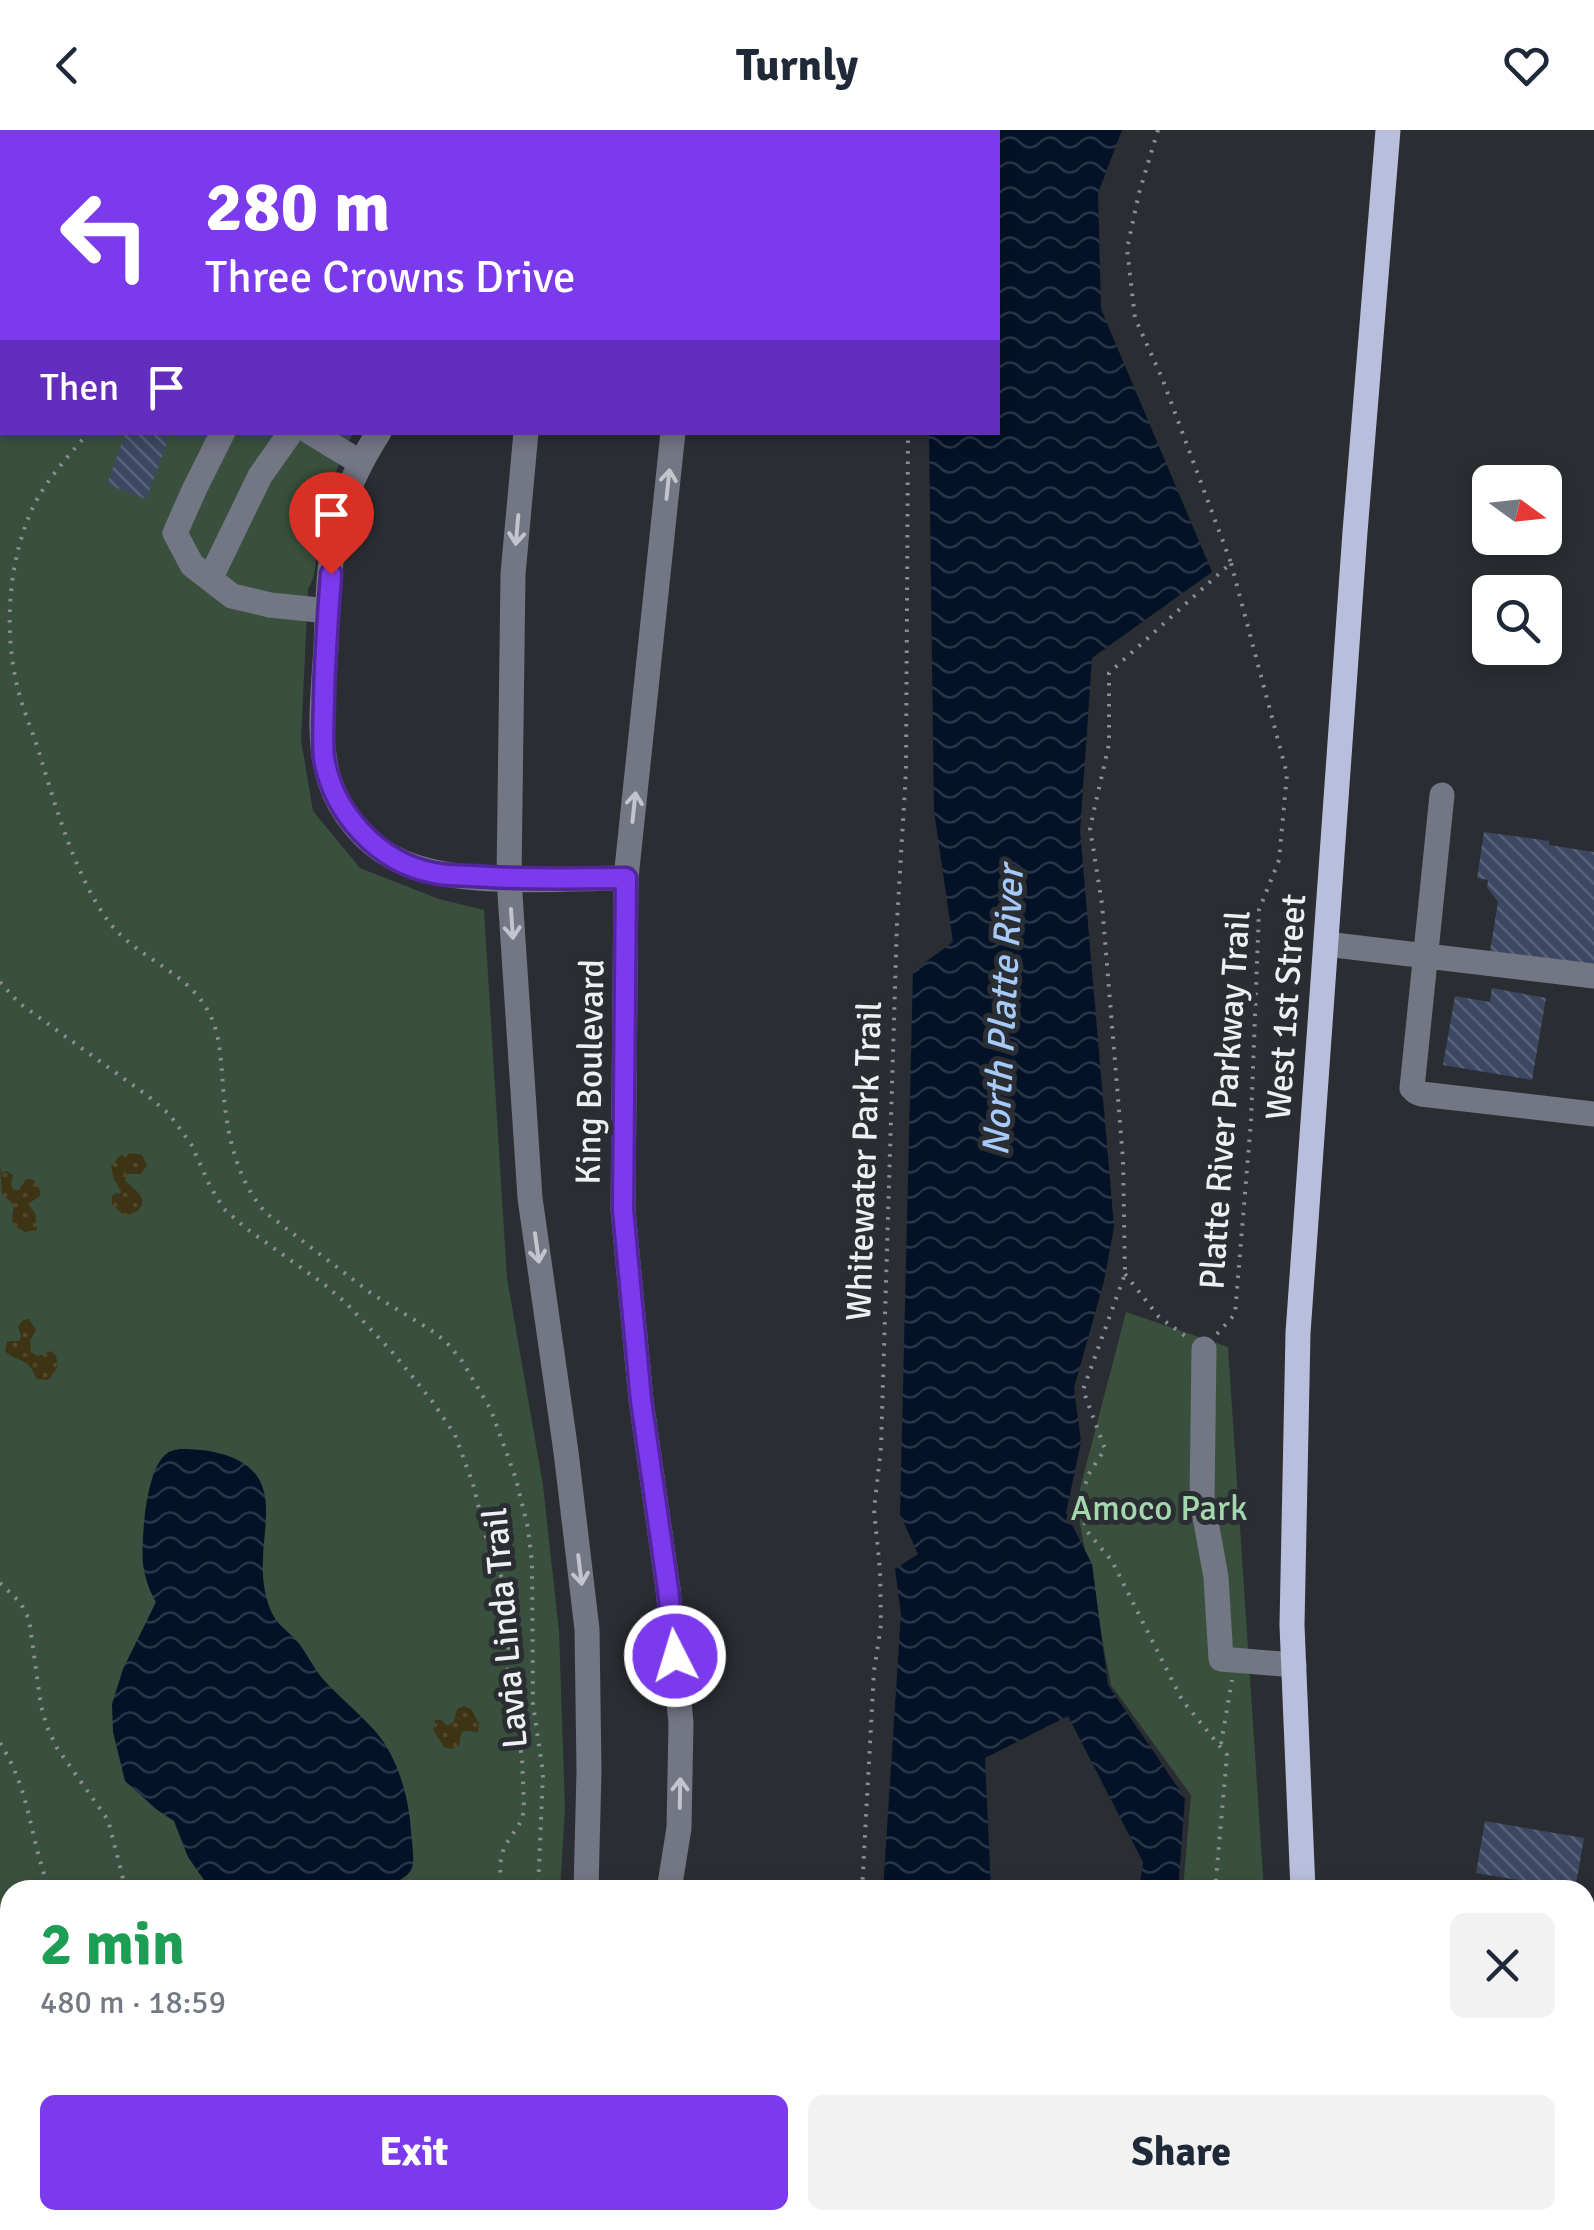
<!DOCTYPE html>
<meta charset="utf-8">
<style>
:root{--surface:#fff;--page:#f2f2f3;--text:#1f2937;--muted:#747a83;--accent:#7c3aed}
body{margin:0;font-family:Signika,sans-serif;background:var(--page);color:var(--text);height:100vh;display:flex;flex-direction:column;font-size:38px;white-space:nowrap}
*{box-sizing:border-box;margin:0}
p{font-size:32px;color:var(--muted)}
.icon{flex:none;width:55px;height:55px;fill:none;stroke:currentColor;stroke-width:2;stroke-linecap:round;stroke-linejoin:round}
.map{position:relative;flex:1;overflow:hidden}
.panel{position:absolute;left:0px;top:1750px;width:1595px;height:350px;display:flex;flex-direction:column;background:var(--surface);border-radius:30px 30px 0 0;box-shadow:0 5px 15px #0003}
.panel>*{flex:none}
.top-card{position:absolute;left:0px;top:0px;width:1000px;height:305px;box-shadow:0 5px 15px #0003;background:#7c3aed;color:#fff;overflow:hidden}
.needle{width:65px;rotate:105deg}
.buttons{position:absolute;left:1472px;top:335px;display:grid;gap:20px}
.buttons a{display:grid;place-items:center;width:90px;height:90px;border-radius:15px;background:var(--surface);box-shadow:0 5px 15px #0003;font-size:50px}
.pin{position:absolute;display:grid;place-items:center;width:85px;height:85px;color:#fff;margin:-102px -42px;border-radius:50% 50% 50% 0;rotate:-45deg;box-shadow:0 0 10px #0007}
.pin .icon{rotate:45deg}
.me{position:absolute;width:110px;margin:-55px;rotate:355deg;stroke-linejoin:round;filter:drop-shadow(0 0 8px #0008)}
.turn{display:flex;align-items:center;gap:35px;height:210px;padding:0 40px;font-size:45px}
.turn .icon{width:130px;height:130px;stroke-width:2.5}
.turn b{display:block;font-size:70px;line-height:85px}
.then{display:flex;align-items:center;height:95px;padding:0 40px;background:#0003;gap:20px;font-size:38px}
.round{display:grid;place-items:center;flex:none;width:105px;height:105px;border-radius:15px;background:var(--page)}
.head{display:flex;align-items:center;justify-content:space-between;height:170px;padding:0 40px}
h1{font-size:60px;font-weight:800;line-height:75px;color:#1e9e55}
.cta{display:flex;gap:20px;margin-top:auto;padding:20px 40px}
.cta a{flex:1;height:115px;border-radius:15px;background:var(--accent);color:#fff;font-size:40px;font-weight:800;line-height:115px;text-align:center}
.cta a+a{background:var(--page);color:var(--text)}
header{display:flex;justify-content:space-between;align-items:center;height:130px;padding:0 40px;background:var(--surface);font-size:45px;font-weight:800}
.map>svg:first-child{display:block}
</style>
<header><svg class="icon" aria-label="back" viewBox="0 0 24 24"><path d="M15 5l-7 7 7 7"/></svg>Turnly<svg class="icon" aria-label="heart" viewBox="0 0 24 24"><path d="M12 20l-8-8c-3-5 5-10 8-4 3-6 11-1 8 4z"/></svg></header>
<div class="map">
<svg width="1594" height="2100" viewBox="0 0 1594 2100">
<defs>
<pattern id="sand-dots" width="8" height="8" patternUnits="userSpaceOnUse" patternTransform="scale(2.5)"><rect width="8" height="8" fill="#3c3414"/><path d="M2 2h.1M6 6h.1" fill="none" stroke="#4f482b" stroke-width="1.8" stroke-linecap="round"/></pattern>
<pattern id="water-waves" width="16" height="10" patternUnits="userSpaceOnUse" patternTransform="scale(2.5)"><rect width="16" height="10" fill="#031226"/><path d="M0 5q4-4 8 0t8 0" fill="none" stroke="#283546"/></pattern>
<pattern id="building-back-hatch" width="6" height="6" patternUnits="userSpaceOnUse" patternTransform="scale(2.5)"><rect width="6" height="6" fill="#3c4862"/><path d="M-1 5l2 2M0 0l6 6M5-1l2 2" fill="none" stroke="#586379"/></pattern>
</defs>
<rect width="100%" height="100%" fill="#2a2d32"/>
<path fill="#3a503e" d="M0,0h552v2h-550v300l351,1c-16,33 -28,66 -35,103 -3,16 0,39 -10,53l-7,151 12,71 47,57 79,31 45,11 23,368 36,207 16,147 6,176 -5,82h-550v213l-10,4z
M1126,1182l102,35 36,543h-81l8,-95 -80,-110 -35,-181z
M1154,2090h122v10h-123z"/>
<path fill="url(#sand-dots)" d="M133,1023l9,2 5,10 -6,9h-13l-3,6c9,11 25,16 13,31l-13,5 -13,-11v-9l4,-3 4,1 1,-3 -7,-11 -3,-13 8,-11z
M0,1034l2,9 4,-2 7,4 -2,10 3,5h5l7,-11 8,1 6,11v5l-12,8 7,9 2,17 -12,2 -12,-7 -1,-7 2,-13 -12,-11z
M29,1189l7,11 -6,11 1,11 7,4 13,-5 5,5 2,11 -10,13 -11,-1c-4,-6 -5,-12 -11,-16 -7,-5 -14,-4 -21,-12l2,-10h13l1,-5 -3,-10 5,-6z
M464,1576l7,3 8,14 -1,9 -14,-1 -3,3 -2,12 -8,3 -7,-2 -11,-17 2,-10h6l5,5h4l4,-4 3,-12z"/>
<path fill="url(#water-waves)" d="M920,0h202l-24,63 3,116 111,263 -120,86 -12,173 34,396 -10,54 -30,107 7,54 -15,71 26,51 16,121 77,113 -7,92h-39l4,-28 -75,-146 -83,42 6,132h-108l18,-276 -6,-45 23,-15 -18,-40 13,-543 40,-29 -19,-131 -5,-378 69,-1v-300h-78z
M180,1319c26,0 60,4 77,27 16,23 6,58 6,83 -1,17 1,36 8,52 6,14 16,19 25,29 10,11 16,26 26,38 17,19 37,35 54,54 22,26 33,66 35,99 4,42 7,40 -30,59h-170l-23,-33 -14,-36 -18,-12 -31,-28 -12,-49 -1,-28 11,-35 33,-67c-7,-12 -11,-24 -13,-38 -2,-25 3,-93 22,-109 4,-4 9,-5 15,-6z"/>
<path fill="url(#building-back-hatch)" d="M126,302h45l-25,67 -39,-15z
M1484,702l65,9v4l45,7v114l-104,-15 8,-49 -11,-15 1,-7 -11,-2z
M1492,858l54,10 -14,82 -89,-15 12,-69 35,6z
M1485,1691l99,17 -9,52 -99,-17z"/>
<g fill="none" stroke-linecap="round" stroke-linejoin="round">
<path stroke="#8c8e92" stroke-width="4" stroke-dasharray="2.5 8" stroke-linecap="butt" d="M897,0l1,2
M1158,0l-19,63 -12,56 8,69 27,60 69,185 -122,110v71l-19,84 12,76 21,255 2,115 -42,116 22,59 -17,26 -7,26 5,29 26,31 70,139 45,55 -12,135
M338,2l4,-2
M526,2v-2
M0,273l2,-3
M89,302c-20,23 -41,46 -55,73 -24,50 -30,116 -19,171 5,29 19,57 27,86 15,50 36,119 67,160 28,37 79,49 100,91 10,18 11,39 13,59 3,50 10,103 44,141l106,81 62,38 13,11 15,18 29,49 25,69 12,49 4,35 1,141 10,69 -5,117
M0,852l19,21 129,93 21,18 22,30 19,42 14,23 23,20 78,56 21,18 48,51 38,47 23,34 18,49 13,53 20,52 3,23 -2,80 15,64 2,52 -2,12 -18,27 -4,17 1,26
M1125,1144l34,43 29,21
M1217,1204l18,-20 16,-193 8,-211 20,-50 8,-86 -56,-211
M0,1453l20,19 9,17 12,87 6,21 10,21 51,72 18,70
M0,1613c32,50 29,96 50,147
M1221,1614l11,-64
M862,1760l12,-219 7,-46 -1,-55 -6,-60 7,-63 16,-525 9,-151 2,-339
M0,1900l10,-2
M0,1968l10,-3
M508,2090l4,10
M886,2100v-10
M1198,2100l1,-10"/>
<path stroke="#737683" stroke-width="25" d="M393,2l1,-2
M426,2l1,-2
M485,2v-2
M569,2l1,-2
M724,2l1,-2
M223,302l-28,56 -20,45 17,32 40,31 38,9 58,6
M310,302l51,31
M379,302c-17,27 -31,53 -39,83 -12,41 -12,87 -14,130 -2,43 -10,95 4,137 10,30 34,60 62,75 57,32 168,21 234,21
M526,302l-13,142 -4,305 21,319 36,254 21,177 2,142 -3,119
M210,449l50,-103 31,-44
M1442,665l-30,293 4,4 5,2 173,20
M1326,814l268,32
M1204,1219l-2,151 14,77 5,82 73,6
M669,1760l10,-62 2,-105 -13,-134 -27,-189 -18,-190 3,-332 47,-446
M1585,2009l9,1
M539,2100l1,-10
M570,2100l3,-10"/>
<path stroke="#b8bedb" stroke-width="25" d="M1303,1760l-11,-265 6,-292 57,-801 33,-402
M1319,2090l1,10"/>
</g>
<defs><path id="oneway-shaft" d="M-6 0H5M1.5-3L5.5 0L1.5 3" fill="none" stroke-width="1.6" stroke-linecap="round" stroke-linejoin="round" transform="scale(2.5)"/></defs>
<g stroke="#c3c5cc">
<use href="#oneway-shaft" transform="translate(668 354) rotate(-84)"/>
<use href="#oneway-shaft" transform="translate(517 400) rotate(95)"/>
<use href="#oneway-shaft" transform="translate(634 677) rotate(-84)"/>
<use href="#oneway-shaft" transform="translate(512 794) rotate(86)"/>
<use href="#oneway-shaft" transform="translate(537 1118) rotate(82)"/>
<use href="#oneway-shaft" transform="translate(580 1440) rotate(83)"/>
<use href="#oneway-shaft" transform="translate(680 1663) rotate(-89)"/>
</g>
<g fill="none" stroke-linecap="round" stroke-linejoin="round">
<defs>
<path id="route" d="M331,444c-3,40 -6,81 -7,122 0,21 -2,42 0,62 9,55 55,105 110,115 12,3 26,2 38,3 52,4 103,2 154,2l-3,332 18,190 27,189 7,67"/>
</defs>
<use href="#route" stroke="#51269a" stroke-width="25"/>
<use href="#route" stroke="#7c3aed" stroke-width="18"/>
</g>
<g text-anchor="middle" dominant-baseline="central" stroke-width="10" stroke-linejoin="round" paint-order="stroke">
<g font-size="35" fill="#eeeff3" stroke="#2a2d32">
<text transform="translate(1286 877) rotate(-86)">West 1st Street</text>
<text transform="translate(590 942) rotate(-89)">King Boulevard</text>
<text transform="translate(1225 970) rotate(-86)">Platte River Parkway Trail</text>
<text transform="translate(864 1031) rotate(-88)">Whitewater Park Trail</text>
<text transform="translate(505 1498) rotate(-95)">Lavia Linda Trail</text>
</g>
<g font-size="35" fill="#a5d7ae" stroke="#2a2d32">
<text x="1159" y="1378">Amoco Park</text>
</g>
<g font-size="38" font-style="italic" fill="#a5caf9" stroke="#2a2d32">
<text transform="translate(1003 881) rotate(-87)">North Platte River</text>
</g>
</g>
</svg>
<div class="buttons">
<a><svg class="needle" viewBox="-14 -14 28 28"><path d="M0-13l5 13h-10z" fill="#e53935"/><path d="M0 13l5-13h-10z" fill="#747a83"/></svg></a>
<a><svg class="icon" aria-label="search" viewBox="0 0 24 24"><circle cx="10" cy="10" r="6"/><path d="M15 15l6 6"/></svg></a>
</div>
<div class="pin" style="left:331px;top:444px;background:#d93025"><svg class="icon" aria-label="arrive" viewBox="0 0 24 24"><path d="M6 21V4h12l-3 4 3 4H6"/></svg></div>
<svg class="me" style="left:675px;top:1526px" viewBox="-20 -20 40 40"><circle r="17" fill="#7c3aed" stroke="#fff" stroke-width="3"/><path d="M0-11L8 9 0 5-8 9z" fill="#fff"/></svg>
<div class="top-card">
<div class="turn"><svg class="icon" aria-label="left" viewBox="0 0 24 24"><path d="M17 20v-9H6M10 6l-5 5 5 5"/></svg><div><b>280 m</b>Three Crowns Drive</div></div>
<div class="then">Then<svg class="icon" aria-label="arrive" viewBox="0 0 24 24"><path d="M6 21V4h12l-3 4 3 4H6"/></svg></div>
</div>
<section class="panel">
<div class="head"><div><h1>2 min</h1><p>480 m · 18:59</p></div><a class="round"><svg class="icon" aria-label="close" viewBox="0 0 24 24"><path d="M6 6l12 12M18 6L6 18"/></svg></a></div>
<div class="cta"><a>Exit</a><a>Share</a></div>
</section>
</div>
